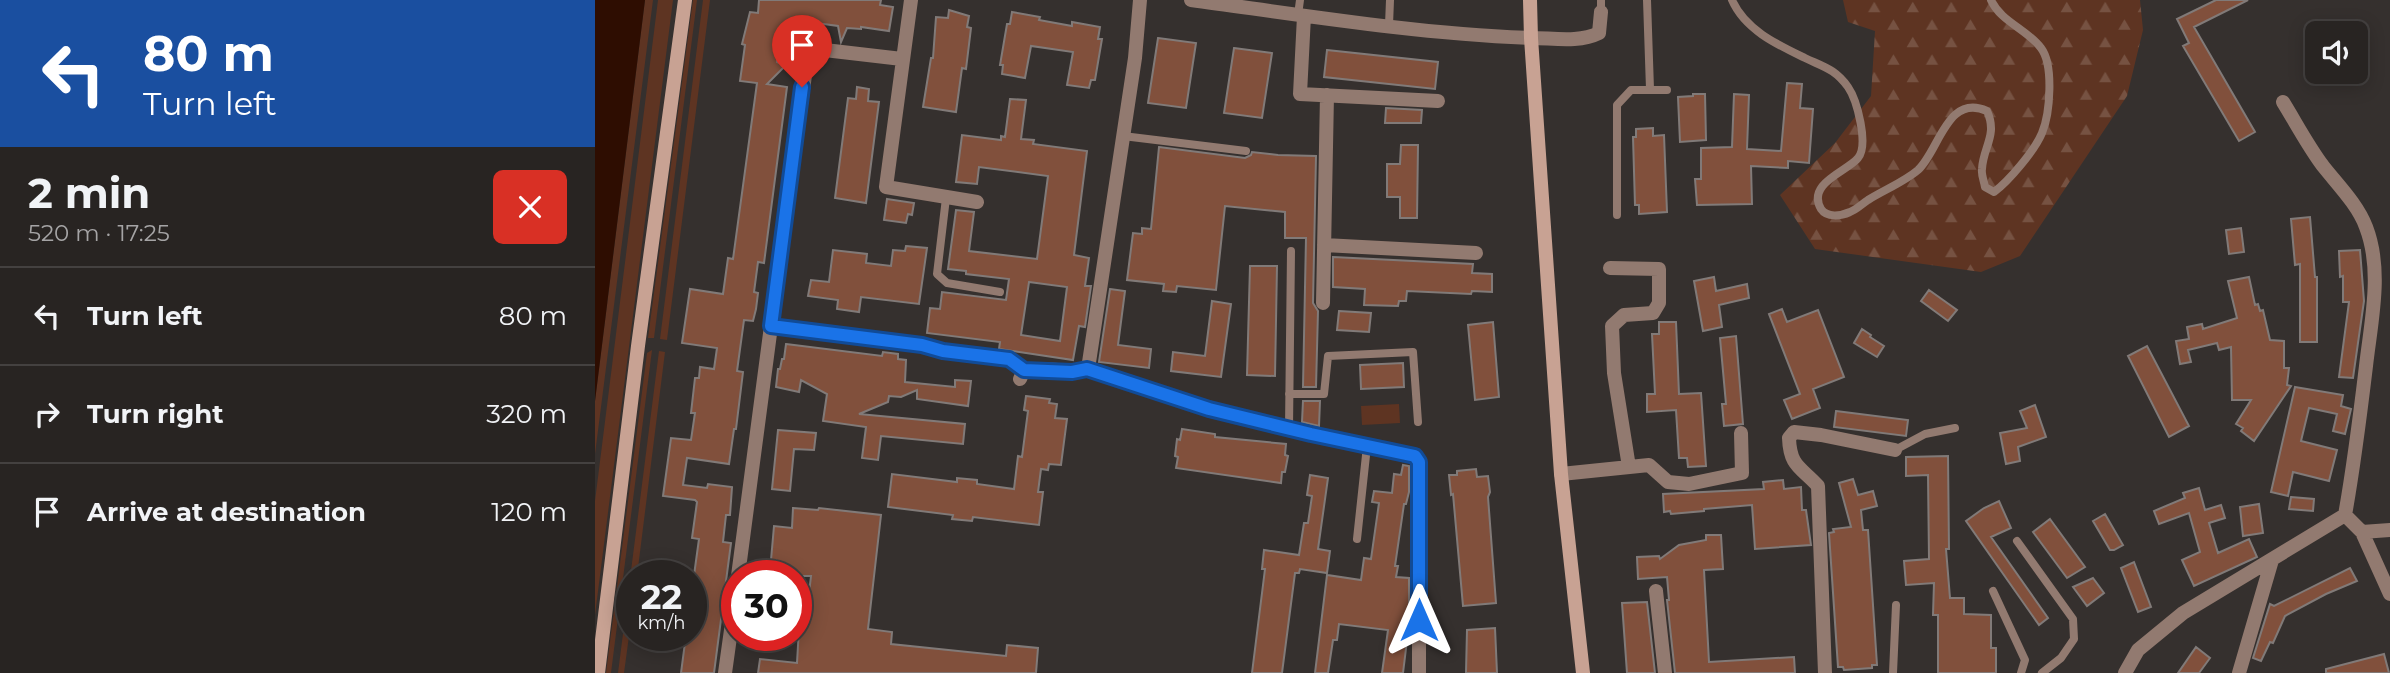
<!DOCTYPE html>
<meta charset="utf-8">
<style>
:root{--surface:#282422;--page:#34302f;--text:#f1f3f6;--muted:#a5a4a5;--line:#444140}
body{margin:0;font-family:Montserrat,sans-serif;background:var(--page);color:var(--text);height:100vh;display:flex;flex-direction:column;font-size:26px;white-space:nowrap}
*{box-sizing:border-box;margin:0}
p{font-size:23px;color:var(--muted)}
.icon{flex:none;width:38px;height:38px;fill:none;stroke:currentColor;stroke-width:2;stroke-linecap:round;stroke-linejoin:round}
.map{position:relative;flex:1;overflow:hidden}
.sheet{display:flex;flex-direction:column;background:var(--surface);width:595px}
.sheet>*{flex:none}
.guide{background:#1a4fa0;color:#fff;overflow:hidden}
.buttons{position:absolute;left:1710px;top:21px;display:grid;gap:14px}
.buttons a{display:grid;place-items:center;width:63px;height:63px;border-radius:10px;background:var(--surface);box-shadow:0 4px 18px #0003,0 0 0 2px var(--line);font-size:35px}
.speed{position:absolute;left:21px;top:560px;display:flex;gap:14px;font-size:35px;font-weight:700;text-align:center}
.speed>*{display:grid;place-content:center;width:91px;height:91px;border-radius:50%;background:var(--surface);box-shadow:0 4px 18px #0003,0 0 0 2px var(--line);line-height:1}
.speed small{font-size:18px;font-weight:400}
.speed .limit{border:10px solid #d22;background:#fff;color:#111}
.pin{position:absolute;display:grid;place-items:center;width:60px;height:60px;color:#fff;margin:-72px -30px;border-radius:50% 50% 50% 0;rotate:-45deg;box-shadow:0 0 7px #0007}
.pin .icon{rotate:45deg}
.me{position:absolute;width:77px;margin:-38px;rotate:0deg;stroke-linejoin:round;filter:drop-shadow(0 0 5px #0008)}
.turn{display:flex;align-items:center;gap:24px;height:147px;padding:0 28px;font-size:32px}
.turn .icon{width:91px;height:91px;stroke-width:2.5}
.turn b{display:block;font-size:49px;line-height:60px}
.round{display:grid;place-items:center;flex:none;width:74px;height:74px;border-radius:10px;background:var(--page)}
.summary{display:flex;align-items:center;justify-content:space-between;height:119px;padding:0 28px}
h1{font-size:42px;font-weight:700;line-height:52px}
ul{padding:0;list-style:none}
li{display:flex;align-items:center;gap:21px;height:98px;padding:0 28px;border-top:2px solid var(--line)}
li div{flex:1}
li b{display:block;font-size:26px}
li em{font-style:normal}
main{display:flex;flex:1;min-height:0}
.map>svg:first-child{display:block}
</style>
<main>
<section class="sheet">
<div class="guide">
<div class="turn"><svg class="icon" aria-label="left" viewBox="0 0 24 24"><path d="M17 20v-9H6M10 6l-5 5 5 5"/></svg><div><b>80 m</b>Turn left</div></div>
</div>
<div class="summary"><div><h1>2 min</h1><p>520 m · 17:25</p></div><a class="round" style="background:#d93025;color:#fff"><svg class="icon" aria-label="close" viewBox="0 0 24 24"><path d="M6 6l12 12M18 6L6 18"/></svg></a></div>
<ul>
<li><svg class="icon" aria-label="left" viewBox="0 0 24 24"><path d="M17 20v-9H6M10 6l-5 5 5 5"/></svg><div><b>Turn left</b></div><em>80 m</em></li>
<li><svg class="icon" aria-label="right" viewBox="0 0 24 24"><path d="M7 20v-9h11M14 6l5 5-5 5"/></svg><div><b>Turn right</b></div><em>320 m</em></li>
<li><svg class="icon" aria-label="arrive" viewBox="0 0 24 24"><path d="M6 21V4h12l-3 4 3 4H6"/></svg><div><b>Arrive at destination</b></div><em>120 m</em></li>
</ul>
</section>
<div class="map">
<svg width="1795" height="673" viewBox="0 0 1795 673">
<defs>
<pattern id="forest-firs" width="22" height="20" patternUnits="userSpaceOnUse" patternTransform="scale(1.75)"><rect width="22" height="20" fill="#5e3422"/><path d="M5 1l3.5 6h-7zM16 11l3.5 6h-7z" fill="#765242"/></pattern>
</defs>
<rect width="100%" height="100%" fill="#35302e"/>
<path fill="#5e3422" d="M50,0h8l-58,454v-53z
M63,0h15l-78,615v-114z
M98,0h4l-43,338h-6z
M108,0h7l-43,340 -7,-1z
M57,350l-41,323h-5l41,-320z
M64,351l6,1 -28,224h-5v38l-8,59h-6z
M804,404l1,19 -38,2 -1,-19z"/>
<path fill="url(#forest-firs)" d="M1248,0h297l3,30 -16,66 -107,160 -39,16 -166,-23 -35,-54 55,-52 36,-47 4,-65 -27,-9z"/>
<path fill="#2e0d01" d="M0,0h50l-50,401z"/>
<path fill="#81503c" stroke="#817a78" stroke-width="2" fill-rule="evenodd" d="M164,0h122l-1,5 13,2 -4,24 -28,-4v2l-14,-1 -6,14 -3,-16 -29,-4 -4,7 -17,-2 -2,15 -7,1 -2,19 8,4 -18,18 20,3 -23,176 -6,-1 -4,30 4,1 -2,16 -3,12 -9,-1 -7,51 6,1 -7,57h-2l-5,35 -42,-6 -4,27 24,3 1,-4 24,3 -2,28h-4l-3,27 8,1 -17,130h-33l5,-38h5v-38l8,-58 -7,-1 5,-36 -2,-2 -32,-4 8,-58 20,2 4,-27h-4l4,-35h4l1,-11 14,2 3,-21 -35,-5 8,-54 33,5 5,-36 5,1 24,-176 -17,-2 5,-36 -3,-1 8,-32 8,1z
M1621,0h32l-54,27 61,105 -16,9 -56,-95 6,-3 -12,-24z
M354,10l20,6 -2,11 4,1 -5,41 -4,-1 -6,44 -33,-5 8,-49h2l3,-41 12,1z
M417,12l28,5 -1,3 33,6v-4l28,5 -2,12h4l-7,41h-4l-2,8 -22,-3 6,-33 -42,-6 -6,32 -23,-4 1,-9h-3l7,-41h3z
M563,38l38,5 -10,65 -38,-5z
M639,48l38,5 -10,65 -38,-5z
M732,50l111,12 -3,27 -111,-12z
M1192,83l15,1 -2,24 13,1 -4,54 -21,-2v7l-37,-2 1,38 -55,1 -2,-26h6v-31l31,-1 2,-53 15,1 -2,54 34,2z
M262,87l12,2 -1,12 11,1 -13,101 -31,-5 13,-100 8,1z
M1098,94h12l1,46 -26,2 -2,-45 15,-1z
M415,99l16,1 -5,39 13,1 -1,4 54,7 -13,104 15,3 -4,28h6l-6,41 -6,-1 -6,34 -74,-11 1,-7 -73,-9 3,-25 10,1 2,-17 64,8 3,-21 -43,-5v-3l-18,-2 8,-59 18,2 -5,39 68,8 11,-83 -69,-9 -2,17 -21,-2 6,-47 39,5v-4l4,1zM434,282l38,5 -7,54 -39,-6z
M791,108l36,2 -1,13h-36z
M1058,128v8l11,-1 3,77 -28,2v-9h-4l-2,-68h3v-8z
M806,145h17l-1,73h-17v-21h-13v-33h13z
M564,147l86,11 6,-3 1,-3 26,3 38,1 -3,147 5,8 -2,76h-13l3,-149h-21v-26l-60,-6 -9,84 -39,-4 -1,6 -13,-1 1,-7 -37,-4 6,-47 9,1v-6l9,1z
M292,199l27,4 -2,12 -4,-1 -2,9 -22,-3z
M1715,217l5,60h2v65h-17v-78l-5,1 -4,-46z
M1646,228l3,24 -15,2 -3,-24z
M311,246l21,2 -8,56 -58,-7 -2,15 -22,-3 1,-9 -30,-4 3,-16 18,2 4,-32 34,4 -1,9 25,3 2,-16 12,1z
M1765,250l4,51 -11,77 -14,-1 10,-75h-6v-26l-3,1 -1,-26z
M738,257l140,7 -1,9 20,1v18l-20,-1 -1,3 -64,-3 -1,10h-7l-1,5 -34,-1 1,-16 -32,-2z
M655,266h27l-2,110 -28,-1z
M1119,277l2,14 31,-7 2,14 -30,7 3,22 -19,4 -9,-50z
M1654,277l6,28 3,-1 2,7 3,-1 7,30 14,1v27h5l-2,17 4,1 -37,55 -13,-10 2,-3 -7,-4 15,-24h-19l-1,-53 -12,3 -2,-7 -29,7 3,12 -11,2 -4,-23 13,-2 -2,-12 15,-3 1,5 34,-11 -9,-37z
M515,289l15,2 -7,54 33,4 -2,19 -50,-6z
M1334,290l28,20 -9,11 -27,-20z
M617,301l19,3 -10,73 -50,-6 2,-19 32,4z
M1187,309l5,13 31,-12 26,67 -31,12 7,19 -28,11 -8,-19 16,-6 -31,-80z
M744,311l32,2 -2,19 -32,-2z
M898,322l6,75 -24,3 -7,-75z
M1064,322h17l3,72 22,-1 5,73 -18,1 -1,-9h-8l-3,-48 -29,2v-18h8l-3,-60h7z
M1267,329l9,6 -1,2 14,9 -7,11 -23,-14z
M1141,336l7,88 -19,2 -2,-22h4l-6,-66z
M191,344l96,12 1,-4 15,2v5l8,1 -1,22 50,5v-7l16,1 -3,25 -51,-7v-9l-16,7 -12,-1 -1,6 -29,12 106,10 -2,20 -82,-8 -3,24 -16,-2 4,-31 -43,-6 4,-27 -26,-14 -2,12 -23,-5 2,-18h2l2,-10h2z
M1552,346l42,80 -20,11 -41,-81z
M808,363l1,24 -43,2 -1,-24z
M1700,387l48,8 -2,11 10,3 -6,25 -12,-3 4,-17 -28,-6 -8,33 36,9 -8,31 -36,-9 -5,24 -17,-4z
M431,396l24,3 -1,4 8,1 -2,14 12,1 -6,46 -12,-1 -1,6 -7,-1 -3,23h5l-4,33 -66,-8 -1,4 -20,-2 1,-4 -65,-8 4,-33 65,8v-4l20,2v4l37,5 4,-33 4,1 6,-46 -4,-1z
M708,401h17l-1,25 -17,-4z
M1440,405l11,32 -28,10 2,14 -14,3 -6,-31 27,-5 -7,-17z
M1241,411l72,9 -2,16 -72,-9z
M587,429l33,5v3l71,7 -1,11 3,1 -3,16h-3l-1,11 -105,-15 2,-11 -3,-1 2,-17 3,1z
M183,430l38,3 -2,17 -20,-1 -4,42 -18,-2z
M1353,456l1,93h-3l4,49h14v16l27,1v33h5v25h-58v-58h-5l1,-32 -28,2 -2,-24 25,-2 -1,-84 -22,1v-19z
M808,465l6,1v26l-3,12h-2l-9,62h3l-2,11 13,1v46l-6,49h-21l6,-43 -49,-6 -2,16h-4l-5,33h-13l12,-98 34,5 3,-22 7,1 8,-56 -7,-1 2,-11 18,2 2,-19 7,1z
M881,469l1,8 11,-1 2,16 -2,5 8,106 -33,3 -10,-112 -2,1 -2,-20h8v-4z
M715,475l18,3 -10,71 12,2 -3,22 -27,-4 -1,4h-4l-13,100h-30l13,-104h-3l2,-19 35,5 5,-32h4l4,-27 -5,-1z
M1258,479l5,16 15,-4 4,15 -16,4 2,20h5l9,135h-5v3l-28,2 -1,-3h-5l-9,-134 5,-1 -1,-3 18,-2 -12,-44z
M1188,480l1,9 17,-2 1,23h4l5,35 -56,4 -3,-44 -48,4v2l-33,3 -1,-3 -6,1 -1,-18 101,-5 -1,-7z
M1604,488l6,22 16,-5 4,13 -16,5 9,30 31,-14 8,18 -63,29 -12,-26 18,-8 -11,-39 -30,11 -5,-13 31,-13 -2,-5z
M1696,497l23,2 -1,12 -24,-2z
M1404,501l12,27 -20,9 57,81 -9,7 -73,-104 18,-13z
M1664,504l4,29 -20,3 -3,-29z
M198,508l25,2 1,-2 62,7 -13,114 24,3 -1,12 115,12 1,-11 31,3 -2,25h-278l2,-14 37,4 2,-35h6l6,-52h-36l1,-16h-5l3,-34 18,2z
M1510,514l18,31 -9,5h-4l-17,-29z
M1455,519l35,48 -18,11 -34,-46z
M1111,535h15l2,34 -19,1 5,92 85,-5 1,16h-120l-8,-73h2l-2,-23 -29,2 -1,-22 22,-1 1,3 19,-14 27,-5z
M1539,562l17,45 -13,5 -17,-44z
M1755,568l7,13 -31,13 -41,22 -12,27 -3,-1 -9,19 -8,-3 17,-54 4,2z
M1498,578l11,15 -17,13 -14,-19z
M1052,602l8,71h-28l-5,-70z
M900,628l2,45h-31l1,-43z
M1601,647l14,11 -11,15h-21z
M1789,654l5,19h-63v-4z"/>
<g fill="none" stroke-linecap="round" stroke-linejoin="round">
<path stroke="#927a70" stroke-width="8" d="M1006,0v12
M1052,0l3,89
M1137,0c13,30 46,45 73,58 19,9 30,11 43,29 9,13 21,58 10,71 -10,13 -52,25 -37,51 6,9 20,7 29,3 6,-2 12,-8 18,-12 16,-10 36,-18 50,-30 21,-19 29,-77 69,-59 11,24 -4,36 -5,58 -1,5 2,12 3,18l9,5c15,-11 41,-42 48,-59 8,-19 12,-68 -1,-85 -14,-19 -40,-26 -50,-48
M703,15l2,-15
M794,25l1,-25
M528,136l123,15
M351,198l-9,76 10,9 53,9
M1022,215v-110l14,-15h36
M327,345l21,6 66,8 15,11
M694,394h35l4,-38 85,-4 5,70
M694,428l2,-177
M1300,450l30,-16 30,-6
M762,539l10,-93
M1422,541l56,78 1,20 -13,19 -19,15
M1398,591l32,69 -4,13
M1298,673l3,-68"/>
<path stroke="#927a70" stroke-width="14" d="M316,0l-25,187 91,15
M545,0l-5,58 -47,311 121,40 103,25 103,22 4,6v211
M596,0c111,15 228,34 340,38 22,0 48,5 68,-5l2,-21
M709,16l-4,78 138,7
M307,59l-86,-10 -8,4 -37,273 151,19
M1688,102c13,21 25,44 40,64 15,19 35,39 43,61 17,44 5,94 0,139 -6,50 -12,99 -21,149l17,17 28,-2
M729,245l152,8
M1015,268l49,1v34l-6,10 -29,2 -12,11 2,47 15,94
M728,303l4,-208
M425,379l4,-9c21,-3 42,3 64,-1
M966,474l88,-9 19,17 21,2 53,-11 -1,-40
M1767,532l28,62
M143,576l33,-250
M1061,591l9,82
M130,673l12,-86
M1230,673l-7,-187c-17,-19 -28,-19 -29,-48l5,-6 27,3 74,15
M1530,673l13,-23 45,-37 162,-98
M1644,673l33,-113"/>
<path stroke="#c8a293" stroke-width="14" d="M935,0l1,38 30,436 22,199
M3,673l40,-327 47,-346"/>
</g>
<g fill="none" stroke-linecap="round" stroke-linejoin="round">
<defs>
<path id="route" d="M207,87l-31,239 151,19 21,6 66,8 15,11 48,2 15,-3 122,40 102,25 104,22 4,6v158"/>
</defs>
<use href="#route" stroke="#114b97" stroke-width="18"/>
<use href="#route" stroke="#1a73e8" stroke-width="12"/>
</g>
</svg>
<div class="buttons">
<a><svg class="icon" aria-label="sound" viewBox="0 0 24 24"><path d="M4 9h4l5-4v14l-5-4H4zM17 9q2 3 0 6"/></svg></a>
</div>
<div class="speed"><div>22<small>km/h</small></div><div class="limit">30</div></div>
<div class="pin" style="left:207px;top:87px;background:#d93025"><svg class="icon" aria-label="arrive" viewBox="0 0 24 24"><path d="M6 21V4h12l-3 4 3 4H6"/></svg></div>
<svg class="me" style="left:824px;top:620px" viewBox="-20 -20 40 40"><path d="M0-17L14 15 0 8-14 15z" fill="#1a73e8" stroke="#fff" stroke-width="4"/></svg>
</div>
</main>
